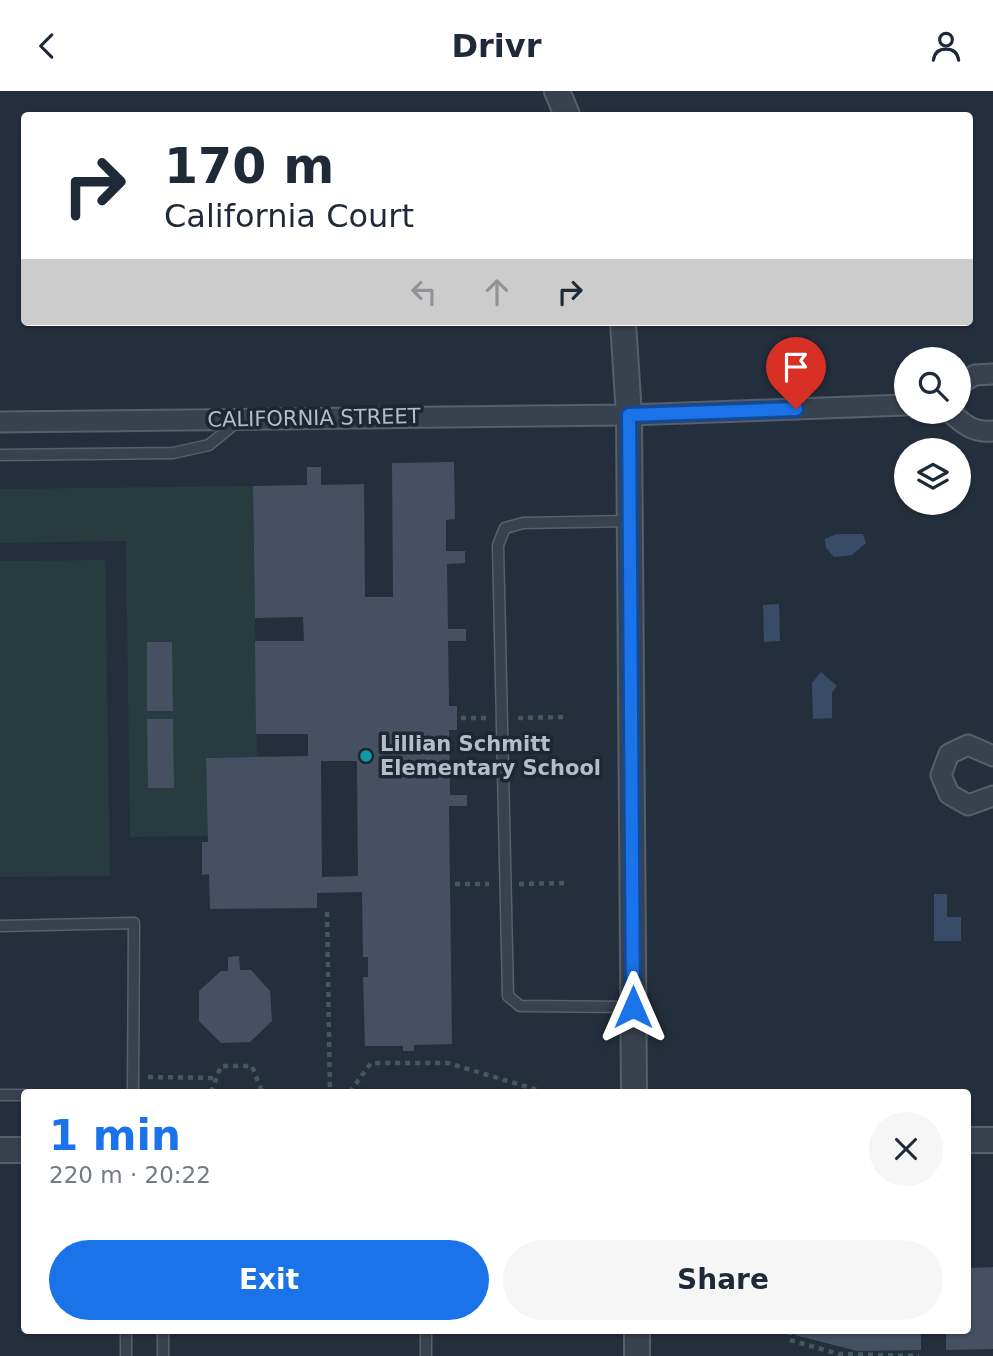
<!DOCTYPE html>
<meta charset="utf-8">
<style>
:root{--surface:#fff;--page:#f6f6f7;--text:#1f2937;--muted:#747a83;--accent:#1a73e8}
body{margin:0;font-family:"DejaVu Sans",sans-serif;background:var(--page);color:var(--text);height:100vh;display:flex;flex-direction:column;font-size:26px;white-space:nowrap}
*{box-sizing:border-box;margin:0}
p{font-size:23px;color:var(--muted)}
.icon{flex:none;width:38px;height:38px;fill:none;stroke:currentColor;stroke-width:2;stroke-linecap:round;stroke-linejoin:round}
.map{position:relative;flex:1;overflow:hidden}
.side{position:absolute;left:21px;top:998px;width:950px;height:245px;display:flex;flex-direction:column;background:var(--surface);border-radius:7px;box-shadow:0 2px 5px #0004}
.side>*{flex:none}
.top-card{position:absolute;left:21px;top:21px;width:952px;height:214px;border-radius:7px;box-shadow:0 2px 5px #0004;background:#fff;color:var(--text);overflow:hidden}
.fabs{position:absolute;left:894px;top:256px;display:grid;gap:14px}
.fabs a{display:grid;place-items:center;width:77px;height:77px;border-radius:50%;background:var(--surface);box-shadow:0 2px 5px #0004;font-size:35px}
.pin{position:absolute;display:grid;place-items:center;width:60px;height:60px;color:#fff;margin:-72px -30px;border-radius:50% 50% 50% 0;rotate:-45deg;box-shadow:0 0 7px #0007}
.pin .icon{rotate:45deg}
.me{position:absolute;width:77px;margin:-38px;rotate:0deg;stroke-linejoin:round;filter:drop-shadow(0 0 5px #0008)}
.turn{display:flex;align-items:center;gap:24px;height:147px;padding:0 28px;font-size:32px}
.turn .icon{width:91px;height:91px;stroke-width:2.5}
.turn b{display:block;font-size:49px;line-height:60px}
.lanes{display:flex;align-items:center;height:66px;padding:0 28px;background:#0003;justify-content:center;gap:35px;direction:ltr}
.lanes .off{opacity:.35}
.round{display:grid;place-items:center;flex:none;width:74px;height:74px;border-radius:37px;background:var(--page)}
.headline{display:flex;align-items:center;justify-content:space-between;height:119px;padding:0 28px}
h1{font-size:42px;font-weight:800;line-height:52px;color:var(--accent)}
.button{display:flex;gap:14px;margin-top:auto;padding:14px 28px}
.button a{flex:1;height:80px;border-radius:42px;background:var(--accent);color:#fff;font-size:28px;font-weight:800;line-height:80px;text-align:center}
.button a+a{background:var(--page);color:var(--text)}
header{display:flex;justify-content:space-between;align-items:center;height:91px;padding:0 28px;background:var(--surface);font-size:32px;font-weight:800}
.map>svg:first-child{display:block}
</style>
<header><svg class="icon" aria-label="back" viewBox="0 0 24 24"><path d="M15 5l-7 7 7 7"/></svg>Drivr<svg class="icon" aria-label="person" viewBox="0 0 24 24"><circle cx="12" cy="8" r="4"/><path d="M4 21q1-7 8-7t8 7"/></svg></header>
<div class="map">
<svg width="993" height="1265" viewBox="0 0 993 1265">
<rect width="100%" height="100%" fill="#242f3e"/>
<path fill="#263c3f" d="M253,395l4,271 -51,1 2,78 -78,1 -4,-296 -126,2v-54z
M105,469l5,316 -110,1v-316z"/>
<path fill="#394c67" d="M836,443h27l3,9 -14,12 -18,2 -8,-9 -1,-9z
M779,513l1,37 -16,1 -1,-37z
M821,581l16,14 -5,6v26l-19,1 -1,-36z
M934,803h13v23h14v24h-27z"/>
<path fill="#455162" fill-rule="evenodd" d="M454,371l1,57 -9,1v31h19v12l-18,1 1,65h18v12h-18l1,65h8v24h-8l1,65h17v11h-18l3,238 -38,1v6h-11v-5h-38l-2,-69h5v-20h-5l-1,-65 -45,1v15l-107,1 -1,-35 -7,1v-33h6l-2,-84 102,-2v-22h-52l-1,-93h49l-1,-24 -48,1 -2,-132 54,-1v-18h14v18l43,-1 1,113h28l-1,-134zM321,670h36l1,115 -36,1z
M147,551h25l1,69h-26z
M147,628h26l1,69h-26z
M239,865l1,14h11l19,21 2,30 -22,21 -29,1 -22,-22v-30l22,-20h7v-14z
M993,1176v82l-47,1v-20h22v-62z
M795,1239h126v20l-64,1 -62,-16z"/>
<g fill="none" stroke-linecap="round" stroke-linejoin="round">
<defs>
<path id="service" d="M0,364l173,-2 36,-8 29,-24
M629,430l-106,2 -18,5 -7,17 10,451 12,10 113,1
M0,835l134,-3 -1,169
M0,1004h24
M126,1239v26
M163,1239v26
M426,1239v26"/>
<path id="minor" d="M959,293l16,-9 18,-1
M949,320c14,13 24,22 44,20
M0,331l629,-7 277,-10
M993,665l-25,-11 -19,9 -8,21 8,19 19,11 25,-9"/>
<path id="tertiary" d="M557,0l10,24
M623,231l6,93 5,677
M968,1049h25
M0,1059h24
M637,1239v26"/>
</defs>
<use href="#service" stroke="#565f6c" stroke-width="13"/>
<use href="#minor" stroke="#565f6c" stroke-width="23"/>
<use href="#tertiary" stroke="#565f6c" stroke-width="28"/>
<path stroke="#44595c" stroke-width="4.5" stroke-dasharray="5 5" stroke-linecap="butt" d="M461,627h27
M518,627l48,-1
M455,793h34
M519,793l50,-1
M327,821l3,180
M148,986l68,1
M211,1001l10,-26h31l10,26
M350,1001l21,-29h77l96,29
M790,1239v10l49,14 80,2"/>
<use href="#service" stroke="#38414e" stroke-width="10"/>
<use href="#minor" stroke="#38414e" stroke-width="19"/>
<use href="#tertiary" stroke="#38414e" stroke-width="24"/>
</g>
<g fill="none" stroke-linecap="round" stroke-linejoin="round">
<defs>
<path id="route" d="M633,916l-4,-592 167,-6"/>
</defs>
<use href="#route" stroke="#114b97" stroke-width="18"/>
<use href="#route" stroke="#1a73e8" stroke-width="12"/>
</g>
<circle fill="#0f9aa8" stroke="#1d2633" stroke-width="2.5" cx="366" cy="665" r="7"/>
<g text-anchor="middle" dominant-baseline="central" stroke-width="7" stroke-linejoin="round" paint-order="stroke">
<g font-size="21" fill="#b4bcc9" stroke="#1d2633">
<text transform="translate(314 327) rotate(-1)">CALIFORNIA STREET</text>
</g>
<g font-size="21" font-weight="bold" fill="#b4bcc9" stroke="#1d2633" text-anchor="start">
<text x="380" y="653">Lillian Schmitt<tspan x="380" dy="24">Elementary School</tspan></text>
</g>
</g>
</svg>
<div class="fabs">
<a><svg class="icon" aria-label="search" viewBox="0 0 24 24"><circle cx="10" cy="10" r="6"/><path d="M15 15l6 6"/></svg></a>
<a><svg class="icon" aria-label="layers" viewBox="0 0 24 24"><path d="M12 4l9 5-9 5-9-5zM3 14l9 5 9-5"/></svg></a>
</div>
<div class="pin" style="left:796px;top:318px;background:#d93025"><svg class="icon" aria-label="arrive" viewBox="0 0 24 24"><path d="M6 21V4h12l-3 4 3 4H6"/></svg></div>
<svg class="me" style="left:633px;top:916px" viewBox="-20 -20 40 40"><path d="M0-17L14 15 0 8-14 15z" fill="#1a73e8" stroke="#fff" stroke-width="4"/></svg>
<div class="top-card">
<div class="turn"><svg class="icon" aria-label="right" viewBox="0 0 24 24"><path d="M7 20v-9h11M14 6l5 5-5 5"/></svg><div><b>170 m</b>California Court</div></div>
<div class="lanes"><svg class="icon off" aria-label="left" viewBox="0 0 24 24"><path d="M17 20v-9H6M10 6l-5 5 5 5"/></svg><svg class="icon off" aria-label="ahead" viewBox="0 0 24 24"><path d="M12 20V5M6 11l6-6 6 6"/></svg><svg class="icon" aria-label="right" viewBox="0 0 24 24"><path d="M7 20v-9h11M14 6l5 5-5 5"/></svg></div>
</div>
<section class="side">
<div class="headline"><div><h1>1 min</h1><p>220 m · 20:22</p></div><a class="round"><svg class="icon" aria-label="close" viewBox="0 0 24 24"><path d="M6 6l12 12M18 6L6 18"/></svg></a></div>
<div class="button"><a>Exit</a><a>Share</a></div>
</section>
</div>
